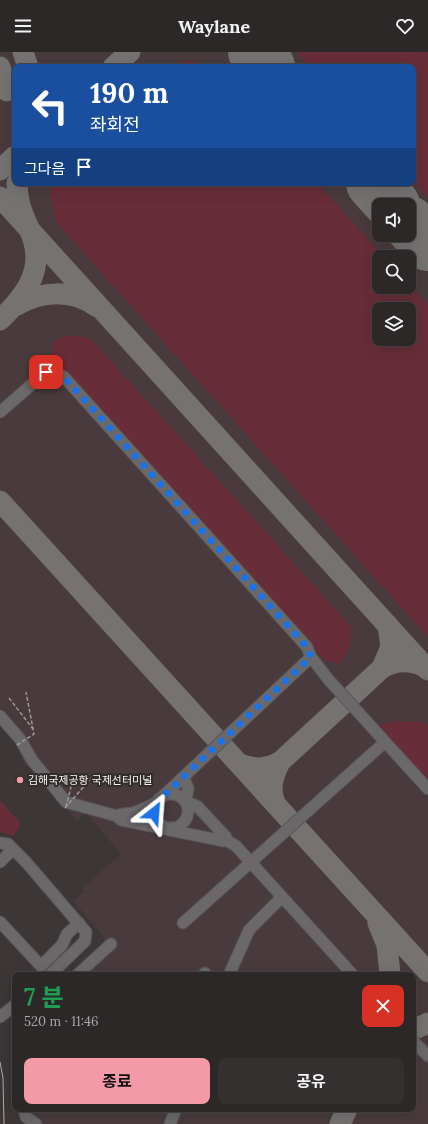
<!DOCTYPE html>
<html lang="ko">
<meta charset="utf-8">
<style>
:root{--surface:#2d2828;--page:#353030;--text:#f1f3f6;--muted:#a7a6a8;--line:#484445;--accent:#f49aa7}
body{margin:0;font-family:Lora,"Noto Sans KR",serif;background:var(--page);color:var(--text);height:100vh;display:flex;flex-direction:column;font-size:15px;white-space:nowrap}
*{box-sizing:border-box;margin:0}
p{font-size:13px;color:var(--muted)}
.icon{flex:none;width:22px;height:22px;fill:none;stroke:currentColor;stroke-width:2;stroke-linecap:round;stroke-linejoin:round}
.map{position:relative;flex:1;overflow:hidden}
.sheet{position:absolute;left:12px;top:920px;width:404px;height:140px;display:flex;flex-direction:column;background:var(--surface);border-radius:8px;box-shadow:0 4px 16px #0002,0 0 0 1px var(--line)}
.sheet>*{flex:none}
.top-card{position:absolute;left:12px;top:12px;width:404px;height:122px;border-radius:8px;box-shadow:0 4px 16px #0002,0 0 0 1px var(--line);background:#1a4fa0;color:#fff;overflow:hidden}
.controls{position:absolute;left:372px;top:146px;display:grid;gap:8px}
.controls a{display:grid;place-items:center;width:44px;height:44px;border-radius:8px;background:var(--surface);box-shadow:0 4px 16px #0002,0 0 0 1px var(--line);font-size:20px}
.pin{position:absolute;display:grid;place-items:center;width:34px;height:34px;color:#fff;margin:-17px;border-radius:8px;box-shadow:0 2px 6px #0006}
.me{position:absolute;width:44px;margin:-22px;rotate:28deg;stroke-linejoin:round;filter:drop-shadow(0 0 3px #0008)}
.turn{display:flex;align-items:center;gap:14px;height:84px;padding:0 12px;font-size:18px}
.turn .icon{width:52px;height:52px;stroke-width:2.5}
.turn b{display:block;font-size:28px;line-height:34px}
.then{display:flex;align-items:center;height:38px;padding:0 12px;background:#0003;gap:8px;font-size:15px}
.round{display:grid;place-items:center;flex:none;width:42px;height:42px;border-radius:8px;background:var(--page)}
.overview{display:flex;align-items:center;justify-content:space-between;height:68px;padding:0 12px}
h1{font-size:24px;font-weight:700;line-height:30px;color:#1e9e55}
.action{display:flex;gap:8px;margin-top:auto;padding:8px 12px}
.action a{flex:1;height:46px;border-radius:8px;background:var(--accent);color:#111;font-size:16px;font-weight:700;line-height:46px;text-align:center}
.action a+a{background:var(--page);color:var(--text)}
header{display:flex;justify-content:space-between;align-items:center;height:52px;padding:0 12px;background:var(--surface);font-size:18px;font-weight:700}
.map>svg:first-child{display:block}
</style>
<header><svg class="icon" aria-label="menu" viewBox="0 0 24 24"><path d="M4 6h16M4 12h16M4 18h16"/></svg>Waylane<svg class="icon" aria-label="heart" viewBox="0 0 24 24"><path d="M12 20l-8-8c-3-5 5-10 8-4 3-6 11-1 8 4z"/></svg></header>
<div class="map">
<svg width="428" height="1072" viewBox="0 0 428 1072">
<rect width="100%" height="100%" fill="#3c3636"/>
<path fill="#493b3d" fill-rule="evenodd" d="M0,0h428v1072h-398l-16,-15 1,-5v5h398v-134h-344l35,-31v-7l-31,-36 11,-9 -2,-4 39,-34 -35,-41 -9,8 -56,-62 5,-4 -26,-29zM15,15h398v116h-398zM379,153h30v30h-30zM379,205h30v30h-30zM379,257h30v30h-30z"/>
<path fill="#672d38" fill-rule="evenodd" d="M297,0h131v146l-15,-17v-114h-103z
M192,9l17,6h-41l13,-5z
M52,131h266l66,74h-5v30h30v-3l19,21v332l-372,-415 -6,-27zM379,257h30v30h-30z
M67,284h12l12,3 260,287c0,15 -1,27 -12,38l-15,-4 -268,-298 -4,-5v-13l6,-5z
M398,669l23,1 7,3v59l-53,-58z
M0,748l21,24 -7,12 -14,-4z"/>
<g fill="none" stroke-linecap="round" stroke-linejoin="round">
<path stroke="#767272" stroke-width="21" d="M23,0l5,15
M0,15l7,24
M113,15l17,-15
M0,118l15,-14
M0,145l428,473
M17,253c25,-14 54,-16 79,1
M0,268c23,-22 44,-47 33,-81 -8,-23 -15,-29 -16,-56
M0,449l428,471
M388,573l3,22 -9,21c15,-9 29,-8 43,-1
M280,710l102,-94
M240,712c15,6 26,5 40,-2 -7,14 -11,26 -5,41
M378,871l9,22 3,30
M413,978l15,-7
M340,1072l7,-15"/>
<path stroke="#767272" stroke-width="54" d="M255,0l13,15
M373,131l20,22
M409,171l19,21"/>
<defs>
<path id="minor" d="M0,360l46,-40 7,-1 11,6 243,270 4,10 17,22 100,110
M0,664l20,23 12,21 34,42 51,14 4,4 102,21 3,-1
M183,725l5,11 -2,14 11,4 29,31v3l10,6 117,129
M154 759a17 17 0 1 1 34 0a17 17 0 1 1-34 0Z
M161,746l150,-141
M117,764c5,-3 10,-2 16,-3 9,-3 16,-7 24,-11
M0,791l8,1 18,18 60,70 -1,9 -35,34
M0,810l13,-13
M0,870l41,44 21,-21 5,-11 12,-11
M183,871l202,-181
M77,923l34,-31
M204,923l1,-2
M229,923l20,-45 33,-33
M0,965l15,-12
M413,989l15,15
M24,1057l2,8 10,7
M170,1072l6,-15"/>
</defs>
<use href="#minor" stroke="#5a5454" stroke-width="13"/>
<path stroke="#9d9898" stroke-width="1.5" stroke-dasharray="4 2" stroke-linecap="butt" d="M9,646l24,31"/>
<use href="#minor" stroke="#6b6869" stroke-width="11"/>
<path stroke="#b1adad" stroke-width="1" d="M0,1010l3,16 1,46"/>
<path stroke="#9d9898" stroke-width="1.5" stroke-dasharray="4 2" stroke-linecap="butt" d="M17,693l17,-11 -8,-42
M66,755l8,-32
M65,756l27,-31"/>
</g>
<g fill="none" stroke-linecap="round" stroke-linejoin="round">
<path stroke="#1a73e8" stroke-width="7" stroke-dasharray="0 12.6" d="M46,320l7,-1 11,6 243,270 4,10 -150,141 -7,9v6"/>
</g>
<circle fill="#f49aa7" stroke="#322c2c" stroke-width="1.5" cx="20" cy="728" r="4"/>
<g text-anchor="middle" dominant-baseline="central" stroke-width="4" stroke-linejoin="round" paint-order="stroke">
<g font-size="11" fill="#f6f2f2" stroke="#322c2c" text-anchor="start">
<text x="28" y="728">김해국제공항 국제선터미널</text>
</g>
</g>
</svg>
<div class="controls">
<a><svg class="icon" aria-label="sound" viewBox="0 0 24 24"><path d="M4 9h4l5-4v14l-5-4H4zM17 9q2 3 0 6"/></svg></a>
<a><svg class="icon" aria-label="search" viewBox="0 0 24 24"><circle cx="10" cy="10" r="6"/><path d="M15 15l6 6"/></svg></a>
<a><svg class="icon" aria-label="layers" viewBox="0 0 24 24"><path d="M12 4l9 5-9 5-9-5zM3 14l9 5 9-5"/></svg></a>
</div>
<div class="pin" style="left:46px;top:320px;background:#d93025"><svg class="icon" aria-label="arrive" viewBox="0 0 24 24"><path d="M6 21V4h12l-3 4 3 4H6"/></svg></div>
<svg class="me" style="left:154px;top:761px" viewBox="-20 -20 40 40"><path d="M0-17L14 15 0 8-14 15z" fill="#1a73e8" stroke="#fff" stroke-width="4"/></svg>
<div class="top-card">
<div class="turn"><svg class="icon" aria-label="left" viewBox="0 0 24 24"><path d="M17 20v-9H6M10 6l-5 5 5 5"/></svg><div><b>190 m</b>좌회전</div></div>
<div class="then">그다음<svg class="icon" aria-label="arrive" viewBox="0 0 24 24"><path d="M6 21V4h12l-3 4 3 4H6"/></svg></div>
</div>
<section class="sheet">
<div class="overview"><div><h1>7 분</h1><p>520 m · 11:46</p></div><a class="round" style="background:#d93025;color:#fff"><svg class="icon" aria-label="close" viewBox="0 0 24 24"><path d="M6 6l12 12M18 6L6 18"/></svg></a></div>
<div class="action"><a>종료</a><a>공유</a></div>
</section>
</div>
